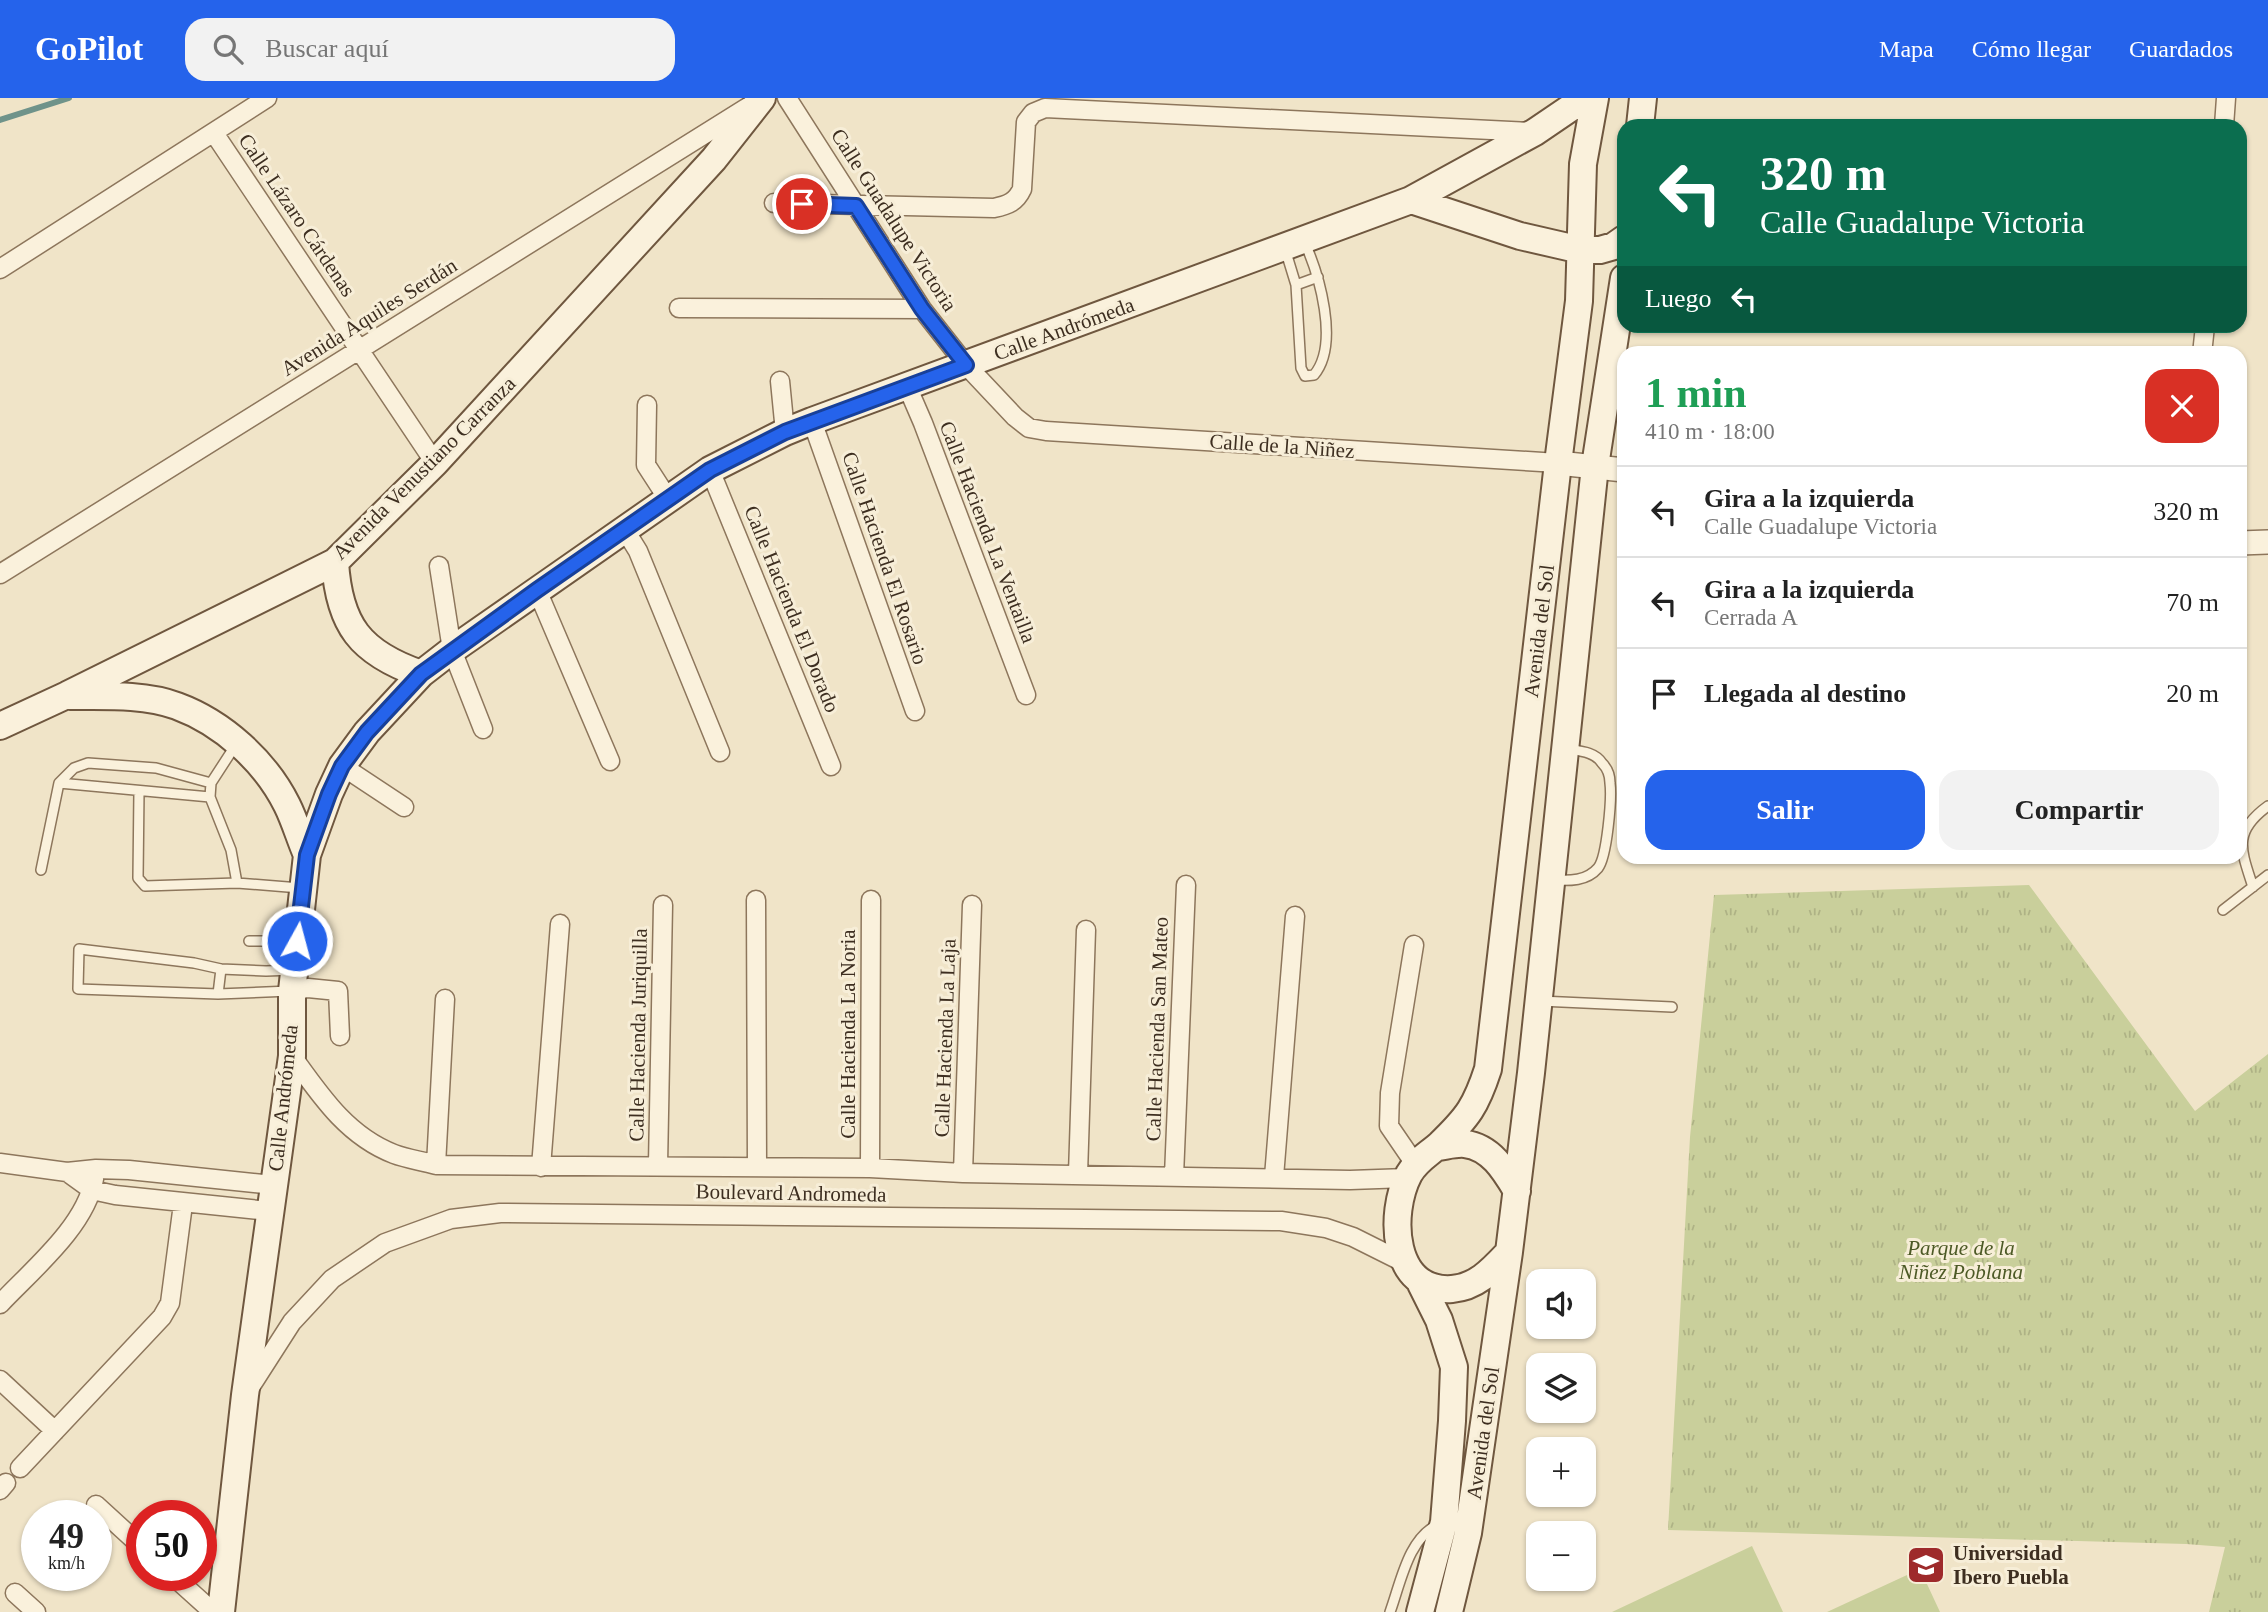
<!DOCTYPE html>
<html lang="es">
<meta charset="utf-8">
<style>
:root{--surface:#fff;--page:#f2f2f2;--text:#222;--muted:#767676;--line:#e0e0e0;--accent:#2563eb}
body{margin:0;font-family:Georgia,serif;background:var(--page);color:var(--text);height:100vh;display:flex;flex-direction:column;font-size:26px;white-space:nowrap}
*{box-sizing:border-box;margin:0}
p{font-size:23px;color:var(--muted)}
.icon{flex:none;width:38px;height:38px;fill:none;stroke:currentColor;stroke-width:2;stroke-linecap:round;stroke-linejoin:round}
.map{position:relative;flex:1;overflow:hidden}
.details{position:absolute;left:1617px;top:248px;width:630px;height:518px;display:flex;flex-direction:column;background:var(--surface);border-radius:21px;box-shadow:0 2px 5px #0004}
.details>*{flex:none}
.guide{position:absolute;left:1617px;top:21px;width:630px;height:214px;border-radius:21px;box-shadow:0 2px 5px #0004;background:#0b6e4f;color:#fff;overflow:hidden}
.controls{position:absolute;left:1526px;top:1171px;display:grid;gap:14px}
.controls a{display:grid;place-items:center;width:70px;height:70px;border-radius:14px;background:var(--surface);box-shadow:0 2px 5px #0004;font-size:35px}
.speed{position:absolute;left:21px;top:1402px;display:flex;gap:14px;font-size:35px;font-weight:700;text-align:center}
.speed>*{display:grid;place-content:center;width:91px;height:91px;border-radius:50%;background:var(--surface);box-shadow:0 2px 5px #0004;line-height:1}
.speed small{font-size:18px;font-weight:400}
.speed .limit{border:10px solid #d22;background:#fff;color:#111}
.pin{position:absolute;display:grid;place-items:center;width:60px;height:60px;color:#fff;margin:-30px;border:4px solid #fff;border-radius:50%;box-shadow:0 2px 7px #0007}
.me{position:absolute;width:77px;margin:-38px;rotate:7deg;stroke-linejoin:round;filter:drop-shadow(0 0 5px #0008)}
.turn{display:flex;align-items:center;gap:24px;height:147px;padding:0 28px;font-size:32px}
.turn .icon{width:91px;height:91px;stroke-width:2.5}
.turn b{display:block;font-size:49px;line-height:60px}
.then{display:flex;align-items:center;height:66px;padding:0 28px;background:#0003;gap:14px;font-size:26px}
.round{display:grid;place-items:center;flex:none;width:74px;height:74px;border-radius:21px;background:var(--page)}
.summary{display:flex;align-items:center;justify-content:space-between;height:119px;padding:0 28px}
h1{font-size:42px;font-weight:800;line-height:52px;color:#1e9e55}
.button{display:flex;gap:14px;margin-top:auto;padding:14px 28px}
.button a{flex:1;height:80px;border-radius:21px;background:var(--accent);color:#fff;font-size:28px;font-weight:800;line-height:80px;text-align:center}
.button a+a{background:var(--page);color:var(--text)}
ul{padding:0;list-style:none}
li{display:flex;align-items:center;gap:21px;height:91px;padding:0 28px;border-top:2px solid var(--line)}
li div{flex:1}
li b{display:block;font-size:26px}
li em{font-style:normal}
header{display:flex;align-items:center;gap:42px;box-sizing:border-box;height:98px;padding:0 35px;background:var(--accent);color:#fff}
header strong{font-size:33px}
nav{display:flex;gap:38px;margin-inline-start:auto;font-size:24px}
.search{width:490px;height:63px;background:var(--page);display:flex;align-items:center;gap:18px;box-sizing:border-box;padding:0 24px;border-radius:21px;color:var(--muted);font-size:26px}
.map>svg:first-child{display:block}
</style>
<header>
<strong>GoPilot</strong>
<div class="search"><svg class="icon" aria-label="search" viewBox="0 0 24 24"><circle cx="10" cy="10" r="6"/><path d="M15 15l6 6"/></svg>Buscar aquí</div>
<nav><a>Mapa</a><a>Cómo llegar</a><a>Guardados</a></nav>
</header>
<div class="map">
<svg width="2268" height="1514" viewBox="0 0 2268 1514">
<defs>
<pattern id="park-tufts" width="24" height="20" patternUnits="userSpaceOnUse" patternTransform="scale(1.75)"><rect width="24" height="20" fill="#c9cf9b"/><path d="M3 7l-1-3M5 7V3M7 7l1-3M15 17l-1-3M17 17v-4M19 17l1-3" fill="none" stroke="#aeb285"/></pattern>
</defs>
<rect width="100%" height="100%" fill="#f0e4c8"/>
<path fill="#c9cf9b" d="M1752,1448l31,66h-171z
M1920,1471l20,43h-113z"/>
<path fill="url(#park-tufts)" d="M2029,787l166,226 73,-57v558h-59l16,-65 -39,-3 -518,-14 22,-393 24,-242z"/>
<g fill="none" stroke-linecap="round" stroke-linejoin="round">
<path stroke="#6f938a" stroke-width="6" d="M0,22l69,-22"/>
<defs>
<path id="service" d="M1285,151l11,36 5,83 4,8 9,-1c26,-31 5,-101 -10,-134
M1296,187l22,-8
M59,685l151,14
M211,685l24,-37
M139,693l-1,87 7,8 92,-3 63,5
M41,772l18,-87 15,-15 14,-5 68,5 55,15 -1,14 21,53 6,33
M1553,782c17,1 34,1 45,-12 9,-11 14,-70 12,-85 0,-7 -3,-15 -8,-20 -7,-11 -22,-12 -34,-14
M2253,789c-12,-37 -21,-55 15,-81
M2223,812l45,-35
M249,843h46
M290,893l-72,3 -140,-5 1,-40 115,14 27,6 45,2 27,-1
M218,896l3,-25
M1540,903l132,6
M1390,1514c11,-30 18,-74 49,-88"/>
<path id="minor" d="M787,0l135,211 44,56 49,52 14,11 17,3 512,32
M2224,28l2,-28
M214,35l221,330
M774,105l220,5c14,-3 22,-6 28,-19l4,-67 7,-9 12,-5 487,24
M0,171l267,-171
M679,210l243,1
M2202,256l3,-28
M780,283l5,51
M907,288l16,37 103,272
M647,307l-1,60 22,34
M812,323l103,290
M710,372l121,296
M625,432l13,21 82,201
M439,468l13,84 31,79
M0,476l748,-467
M537,492l73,171
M342,668l62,41
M756,802l1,267
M1414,847l-24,148 -1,33 26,38
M292,893l16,-3 30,3 2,45
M292,958c28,39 55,80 102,98 13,5 29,7 42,11l434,3 93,5 387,7 57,-2
M0,1065l67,9 29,-3 33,1 144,15
M436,1067l9,-166
M658,1067l5,-260
M541,1069l19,-243
M870,1070l1,-268
M67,1074l25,18 23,5 154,16
M963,1075l9,-268
M1078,1076l8,-244
M1174,1078l12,-291
M1274,1079l21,-261
M0,1206c32,-34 86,-78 94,-125
M0,1282l55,51
M249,1291l43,-67 40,-43 53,-36 66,-24 49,-6 781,8 45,7 27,9 50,25
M20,1370l142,-151 8,-14 13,-99
M0,1392l6,-7
M96,1407l46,42
M172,1477l41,37
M15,1495l21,19"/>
<path id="tertiary" d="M1558,365l66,7
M2240,445l28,-1"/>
<path id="secondary" d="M1640,28l3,-28
M1411,102l109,36 61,14h19l14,-4 10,-7
M335,464c4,63 25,91 86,112
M70,598c34,0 76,-2 107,10 46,17 88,55 110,99 8,16 13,34 20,50
M0,628l67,-31 268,-133 100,-99 279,-304 48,-61
M1437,1049c9,-1 19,-4 28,-3 26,3 40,27 52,47
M1509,1154c-17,18 -32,35 -57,37 -60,4 -64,-75 -43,-115 8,-14 20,-20 31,-30 28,-27 36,-38 48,-75l70,-606 21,-162 4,-137 12,-66
M221,1514l24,-217 47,-339v-65l15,-136 22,-61 13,-28 25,-34 54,-58 31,-24 258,-180 75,-38 27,-11 599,-221 124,-68 50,-34
M1420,1514l24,-90 8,-101 2,-54 -15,-47 -18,-36
M1449,1514l19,-79 41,-281 22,-179 64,-607 29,-188"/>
</defs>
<use href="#service" stroke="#8d765c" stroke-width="12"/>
<use href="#minor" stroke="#8d765c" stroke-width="21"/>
<use href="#tertiary" stroke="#8d765c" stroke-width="26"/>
<use href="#secondary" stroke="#6f573f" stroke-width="30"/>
<use href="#service" stroke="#faf1dc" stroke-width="9"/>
<use href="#minor" stroke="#faf1dc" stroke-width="18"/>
<use href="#tertiary" stroke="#faf1dc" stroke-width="23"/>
<use href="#secondary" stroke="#faf1dc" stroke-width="26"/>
</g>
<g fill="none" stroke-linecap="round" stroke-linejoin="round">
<defs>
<path id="route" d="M297,843l10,-86 22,-61 13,-28 25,-34 54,-58 116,-84 173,-120 75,-38 181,-67 -44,-56 -66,-103 -54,-2"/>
</defs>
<use href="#route" stroke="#184099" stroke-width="18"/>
<use href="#route" stroke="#2563eb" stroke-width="12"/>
</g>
<defs>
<symbol id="university-square" viewBox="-11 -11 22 22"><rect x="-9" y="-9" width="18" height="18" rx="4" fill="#9e2a2b" stroke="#f7eed8"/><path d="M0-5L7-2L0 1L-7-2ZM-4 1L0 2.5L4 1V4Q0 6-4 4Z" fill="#fff"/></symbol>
</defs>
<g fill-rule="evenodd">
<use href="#university-square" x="1904" y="1445" width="44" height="44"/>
</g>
<g text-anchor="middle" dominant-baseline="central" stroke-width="6" stroke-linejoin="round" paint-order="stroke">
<g font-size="21" fill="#3d2e20" stroke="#f7eed8">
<text transform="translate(297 117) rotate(56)">Calle Lázaro Cárdenas</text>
<text transform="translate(894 122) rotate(57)">Calle Guadalupe Victoria</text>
<text transform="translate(369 219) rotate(-32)">Avenida Aquiles Serdán</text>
<text transform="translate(1064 231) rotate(-20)">Calle Andrómeda</text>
<text transform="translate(1282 348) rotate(4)">Calle de la Niñez</text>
<text transform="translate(424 370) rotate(-45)">Avenida Venustiano Carranza</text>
<text transform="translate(988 434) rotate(69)">Calle Hacienda La Ventailla</text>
<text transform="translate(885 460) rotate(71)">Calle Hacienda El Rosario</text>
<text transform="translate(792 511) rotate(68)">Calle Hacienda El Dorado</text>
<text transform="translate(1539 533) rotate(-83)">Avenida del Sol</text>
<text transform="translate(1157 931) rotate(-88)">Calle Hacienda San Mateo</text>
<text transform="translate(848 936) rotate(-90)">Calle Hacienda La Noria</text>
<text transform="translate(638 937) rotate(-89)">Calle Hacienda Juriquilla</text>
<text transform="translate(945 940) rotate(-88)">Calle Hacienda La Laja</text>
<text transform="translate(283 1000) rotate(-84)">Calle Andrómeda</text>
<text transform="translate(791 1095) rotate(1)">Boulevard Andromeda</text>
<text transform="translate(1483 1335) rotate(-82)">Avenida del Sol</text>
</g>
<g font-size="21" font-style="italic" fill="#4d5a26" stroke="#f7eed8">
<text x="1961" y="1150">Parque de la<tspan x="1961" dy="24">Niñez Poblana</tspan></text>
</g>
<g font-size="21" font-weight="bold" fill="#3d2e20" stroke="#f7eed8" text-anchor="start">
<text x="1953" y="1455">Universidad<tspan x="1953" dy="24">Ibero Puebla</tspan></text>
</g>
</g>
</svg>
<div class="controls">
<a><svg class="icon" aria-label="sound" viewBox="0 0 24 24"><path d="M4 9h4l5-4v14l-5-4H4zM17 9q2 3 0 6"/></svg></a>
<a><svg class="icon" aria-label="layers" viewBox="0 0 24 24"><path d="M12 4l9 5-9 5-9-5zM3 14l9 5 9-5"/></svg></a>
<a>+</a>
<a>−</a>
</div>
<div class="speed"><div>49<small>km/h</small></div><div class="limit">50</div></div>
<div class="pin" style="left:802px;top:106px;background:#d93025"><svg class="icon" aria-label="arrive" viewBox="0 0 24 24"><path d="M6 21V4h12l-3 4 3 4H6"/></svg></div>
<svg class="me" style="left:297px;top:843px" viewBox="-20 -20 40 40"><circle r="17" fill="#2563eb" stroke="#fff" stroke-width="3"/><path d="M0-11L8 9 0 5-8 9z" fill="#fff"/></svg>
<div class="guide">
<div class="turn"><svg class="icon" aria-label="left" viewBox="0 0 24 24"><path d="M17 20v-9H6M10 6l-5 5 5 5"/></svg><div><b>320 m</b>Calle Guadalupe Victoria</div></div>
<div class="then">Luego<svg class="icon" aria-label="left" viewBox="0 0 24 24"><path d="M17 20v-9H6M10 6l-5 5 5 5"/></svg></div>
</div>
<section class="details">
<div class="summary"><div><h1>1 min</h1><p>410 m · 18:00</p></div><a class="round" style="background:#d93025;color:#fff"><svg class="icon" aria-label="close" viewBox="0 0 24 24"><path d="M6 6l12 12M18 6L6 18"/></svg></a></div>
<ul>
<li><svg class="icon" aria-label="left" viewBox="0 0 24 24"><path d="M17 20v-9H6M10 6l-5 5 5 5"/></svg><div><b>Gira a la izquierda</b><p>Calle Guadalupe Victoria</p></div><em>320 m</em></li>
<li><svg class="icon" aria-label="left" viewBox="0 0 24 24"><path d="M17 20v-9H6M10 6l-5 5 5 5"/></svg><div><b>Gira a la izquierda</b><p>Cerrada A</p></div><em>70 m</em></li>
<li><svg class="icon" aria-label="arrive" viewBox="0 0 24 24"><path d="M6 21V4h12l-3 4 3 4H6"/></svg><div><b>Llegada al destino</b></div><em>20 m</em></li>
</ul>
<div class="button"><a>Salir</a><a>Compartir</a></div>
</section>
</div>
